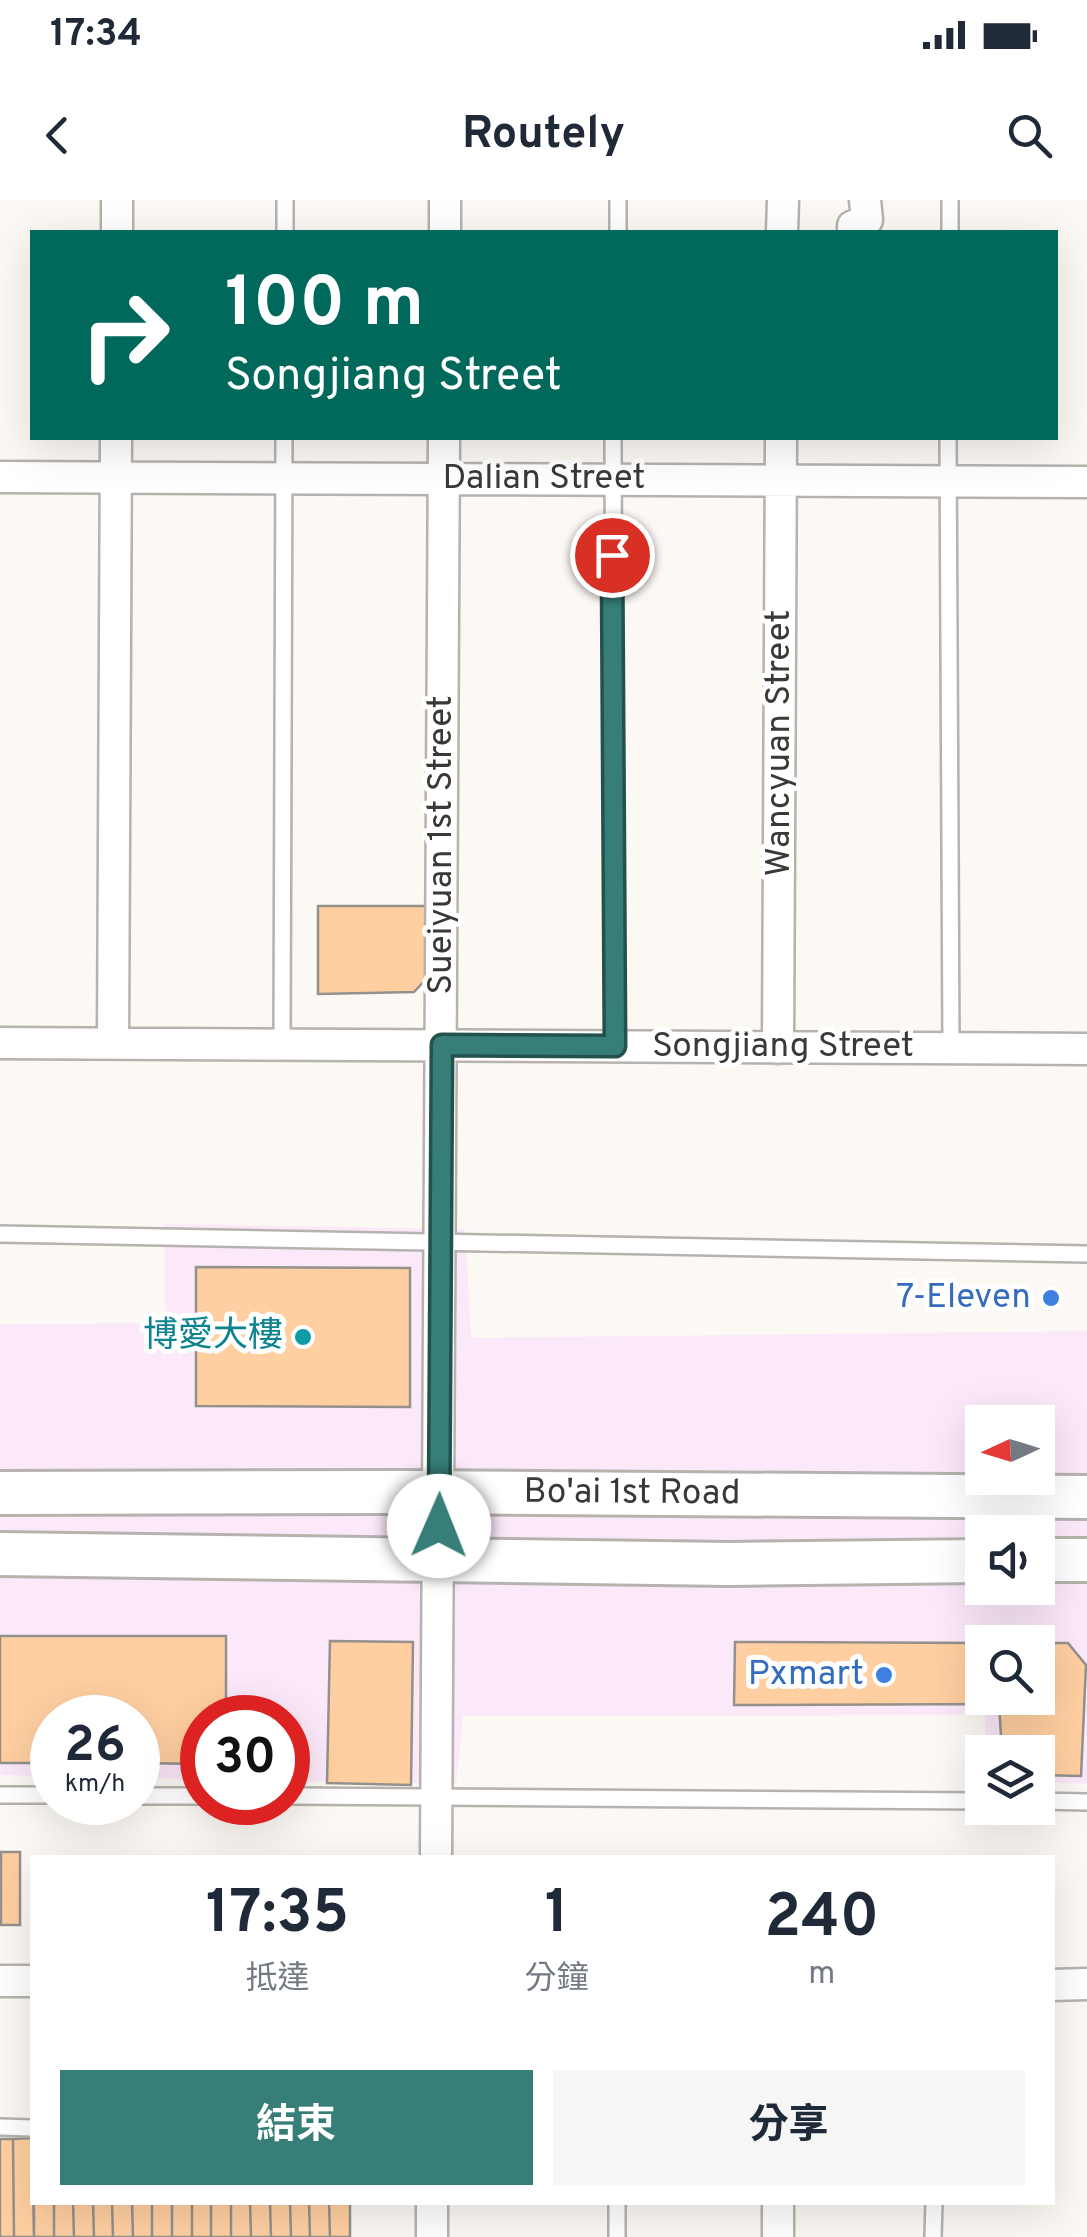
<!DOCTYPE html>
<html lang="zh-TW">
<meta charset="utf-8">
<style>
:root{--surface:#fff;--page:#f6f6f7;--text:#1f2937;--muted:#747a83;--accent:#367e77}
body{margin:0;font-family:Overpass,"Noto Sans TC",sans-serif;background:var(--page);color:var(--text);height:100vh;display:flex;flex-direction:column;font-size:38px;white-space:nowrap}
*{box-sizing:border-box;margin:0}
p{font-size:32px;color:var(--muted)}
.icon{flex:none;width:55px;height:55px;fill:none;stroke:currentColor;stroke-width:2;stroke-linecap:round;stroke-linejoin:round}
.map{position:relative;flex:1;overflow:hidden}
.details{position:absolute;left:30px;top:1655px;width:1025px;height:350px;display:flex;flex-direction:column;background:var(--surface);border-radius:0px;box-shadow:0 10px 40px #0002}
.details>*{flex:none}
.guide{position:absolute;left:30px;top:30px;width:1028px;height:210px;border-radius:0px;box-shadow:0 10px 40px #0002;background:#00695c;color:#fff;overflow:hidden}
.needle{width:65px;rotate:266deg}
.fabs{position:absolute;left:965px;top:1205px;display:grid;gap:20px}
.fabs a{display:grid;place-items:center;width:90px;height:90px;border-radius:0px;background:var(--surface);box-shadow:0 10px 40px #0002;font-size:50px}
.speed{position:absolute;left:30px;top:1495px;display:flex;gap:20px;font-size:50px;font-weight:700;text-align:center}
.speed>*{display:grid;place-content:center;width:130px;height:130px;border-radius:50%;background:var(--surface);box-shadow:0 10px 40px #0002;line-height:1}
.speed small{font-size:25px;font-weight:400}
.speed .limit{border:15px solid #d22;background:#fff;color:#111}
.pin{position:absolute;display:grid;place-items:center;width:85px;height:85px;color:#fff;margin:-42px;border:5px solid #fff;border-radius:50%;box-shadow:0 2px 10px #0007}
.me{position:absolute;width:110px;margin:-55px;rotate:1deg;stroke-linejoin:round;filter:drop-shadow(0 0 8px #0008)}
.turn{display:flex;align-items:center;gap:35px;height:210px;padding:0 30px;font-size:45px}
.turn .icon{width:130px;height:130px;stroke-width:2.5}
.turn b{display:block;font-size:70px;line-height:85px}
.eta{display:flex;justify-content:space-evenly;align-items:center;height:170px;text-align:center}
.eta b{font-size:60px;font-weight:700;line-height:70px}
.button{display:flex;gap:20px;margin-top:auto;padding:20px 30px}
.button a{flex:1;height:115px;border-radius:0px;background:var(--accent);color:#fff;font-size:40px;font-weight:700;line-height:115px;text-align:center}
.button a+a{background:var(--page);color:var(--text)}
.status{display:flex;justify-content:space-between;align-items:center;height:70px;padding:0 50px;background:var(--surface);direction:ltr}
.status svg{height:28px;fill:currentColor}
header{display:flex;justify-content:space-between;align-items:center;height:130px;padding:0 30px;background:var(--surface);font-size:45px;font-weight:700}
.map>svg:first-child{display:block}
</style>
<div class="status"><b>17:34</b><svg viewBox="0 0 49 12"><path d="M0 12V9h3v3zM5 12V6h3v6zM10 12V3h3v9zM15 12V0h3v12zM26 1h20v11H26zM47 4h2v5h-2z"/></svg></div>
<header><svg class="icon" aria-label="back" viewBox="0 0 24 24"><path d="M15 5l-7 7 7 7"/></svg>Routely<svg class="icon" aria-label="search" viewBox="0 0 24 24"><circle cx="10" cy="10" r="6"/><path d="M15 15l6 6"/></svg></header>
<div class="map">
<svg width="1087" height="2037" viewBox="0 0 1087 2037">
<rect width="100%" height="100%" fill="#fcf8f4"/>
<path fill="#fbe8f9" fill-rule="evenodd" d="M165,1024l300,5 6,109 616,-7v453l-49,-3v-29h-52l-1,-37 -522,1 -7,68 -168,-3v-63h-86v61l-64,-1v-60h-86v58l-52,-1v-451l165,-1zM982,1222h56v56h-56zM982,1332h56v56h-56zM982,1442h56v56h-56z"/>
<path fill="#ffcfa1" stroke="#94918d" stroke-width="2.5" d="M318,706h109v72l-13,14 -96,2z
M196,1067l214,1v139l-214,-1z
M0,1436h226v82h-24v46l-64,-1v-45h-86v45h-52z
M330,1441l83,1 -2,143 -84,-2z
M735,1442l247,1v55h56v-55h30l18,22 -5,111 -43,-1v-23h-36l-3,-48 -265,1z
M1,1652h19v73h-19z
M32,1938l2,99h-20l-1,-98z
M0,1939h13l1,98h-14z
M34,2002h20v35h-20z
M54,2002h19l1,35h-20z
M73,2002h20l1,35h-20z
M93,2002h19l1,35h-19z
M112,2002h20l1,35h-20z
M132,2002h20v35h-19z
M152,2002h20v35h-20z
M172,2002h20v35h-20z
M192,2002h19v35h-19z
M211,2002h20v35h-20z
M231,2002h19l1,35h-20z
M250,2002h20l1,35h-20z
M270,2002h20l1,35h-20z
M290,2002h19l1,35h-19z
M309,2002h20l1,35h-20z
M329,2002h21v35h-20z"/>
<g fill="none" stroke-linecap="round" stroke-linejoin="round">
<defs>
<path id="service" d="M285,32v-32
M618,32v-32
M950,32v-32
M613,238l2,608
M948,238l3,611
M282,844l2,-606
M0,1034l1087,20
M0,1595h52
M138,1596h64
M288,1596l694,5
M1038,1601l49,1
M0,1927l32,1
M617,2002v35
M933,2037l1,-35"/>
<path id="minor" d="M117,32v-32
M445,32v-32
M782,32l1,-32
M853,32v-6l14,-6 -2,-20
M0,277l1087,5
M0,843l1087,6
M113,843l3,-605
M778,848l3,-610
M436,1658l8,-1420
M0,1781h32
M1052,1785l35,-1
M432,2037v-35
M778,2037v-35"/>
<g id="secondary">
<path id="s1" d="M0,1293l403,-1 684,5"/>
<path d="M0,1354l730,10 252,-3"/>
<path d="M1038,1360h49"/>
</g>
</defs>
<use href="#service" stroke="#b6b2ae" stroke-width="20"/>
<use href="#minor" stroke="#b6b2ae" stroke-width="35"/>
<use href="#secondary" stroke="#b6b2ae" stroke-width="48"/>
<use href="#service" stroke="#fff" stroke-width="15"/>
<use href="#minor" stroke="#fff" stroke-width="30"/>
<use href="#secondary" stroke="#fff" stroke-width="42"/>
</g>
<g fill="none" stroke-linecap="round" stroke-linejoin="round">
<defs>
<path id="route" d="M439,1326l3,-481 173,1 -3,-491"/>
</defs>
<use href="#route" stroke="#23524d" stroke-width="25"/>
<use href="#route" stroke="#367e77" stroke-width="18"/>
</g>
<g fill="#3f7fe0" stroke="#fff" stroke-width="4">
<circle cx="1051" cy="1098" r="10"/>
<circle cx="884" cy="1475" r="10"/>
</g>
<circle fill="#0f9aa8" stroke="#fff" stroke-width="4" cx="303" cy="1137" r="10"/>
<g text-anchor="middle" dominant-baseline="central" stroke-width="10" stroke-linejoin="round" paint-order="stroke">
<g font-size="35" fill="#3a3937" stroke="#fff">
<text x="544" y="279">Dalian Street</text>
<text transform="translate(780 543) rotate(-90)">Wancyuan Street</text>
<text transform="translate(442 645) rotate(-90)">Sueiyuan 1st Street</text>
<text x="783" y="847">Songjiang Street</text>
<text stroke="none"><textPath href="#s1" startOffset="632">Bo'ai 1st Road</textPath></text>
</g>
<g font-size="35" fill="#366cbe" stroke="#fff" text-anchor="end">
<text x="1031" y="1098">7-Eleven</text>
<text x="864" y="1475">Pxmart</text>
</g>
<g font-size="35" fill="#0d838f" stroke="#fff" text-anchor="end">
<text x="283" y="1137">博愛大樓</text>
</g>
</g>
</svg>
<div class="fabs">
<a><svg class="needle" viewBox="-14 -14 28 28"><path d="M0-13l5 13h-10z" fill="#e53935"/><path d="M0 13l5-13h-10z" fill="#747a83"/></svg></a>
<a><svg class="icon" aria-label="sound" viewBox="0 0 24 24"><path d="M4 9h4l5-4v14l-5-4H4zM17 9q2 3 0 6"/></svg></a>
<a><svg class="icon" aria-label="search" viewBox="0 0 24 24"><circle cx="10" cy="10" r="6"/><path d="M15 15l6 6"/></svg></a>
<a><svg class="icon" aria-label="layers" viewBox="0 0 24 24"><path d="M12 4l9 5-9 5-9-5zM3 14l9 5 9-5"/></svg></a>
</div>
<div class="speed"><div>26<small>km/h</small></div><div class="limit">30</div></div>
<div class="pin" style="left:612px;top:355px;background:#d93025"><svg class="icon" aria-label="arrive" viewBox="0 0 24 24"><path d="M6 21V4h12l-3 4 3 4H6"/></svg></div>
<svg class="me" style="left:439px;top:1326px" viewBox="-20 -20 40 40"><circle r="19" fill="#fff"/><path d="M0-13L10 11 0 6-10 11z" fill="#367e77"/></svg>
<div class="guide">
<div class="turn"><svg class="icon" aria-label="right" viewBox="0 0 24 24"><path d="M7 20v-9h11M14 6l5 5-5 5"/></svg><div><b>100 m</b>Songjiang Street</div></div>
</div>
<section class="details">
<div class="eta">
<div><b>17:35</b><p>抵達</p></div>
<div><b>1</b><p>分鐘</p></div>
<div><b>240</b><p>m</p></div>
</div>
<div class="button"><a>結束</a><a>分享</a></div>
</section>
</div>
